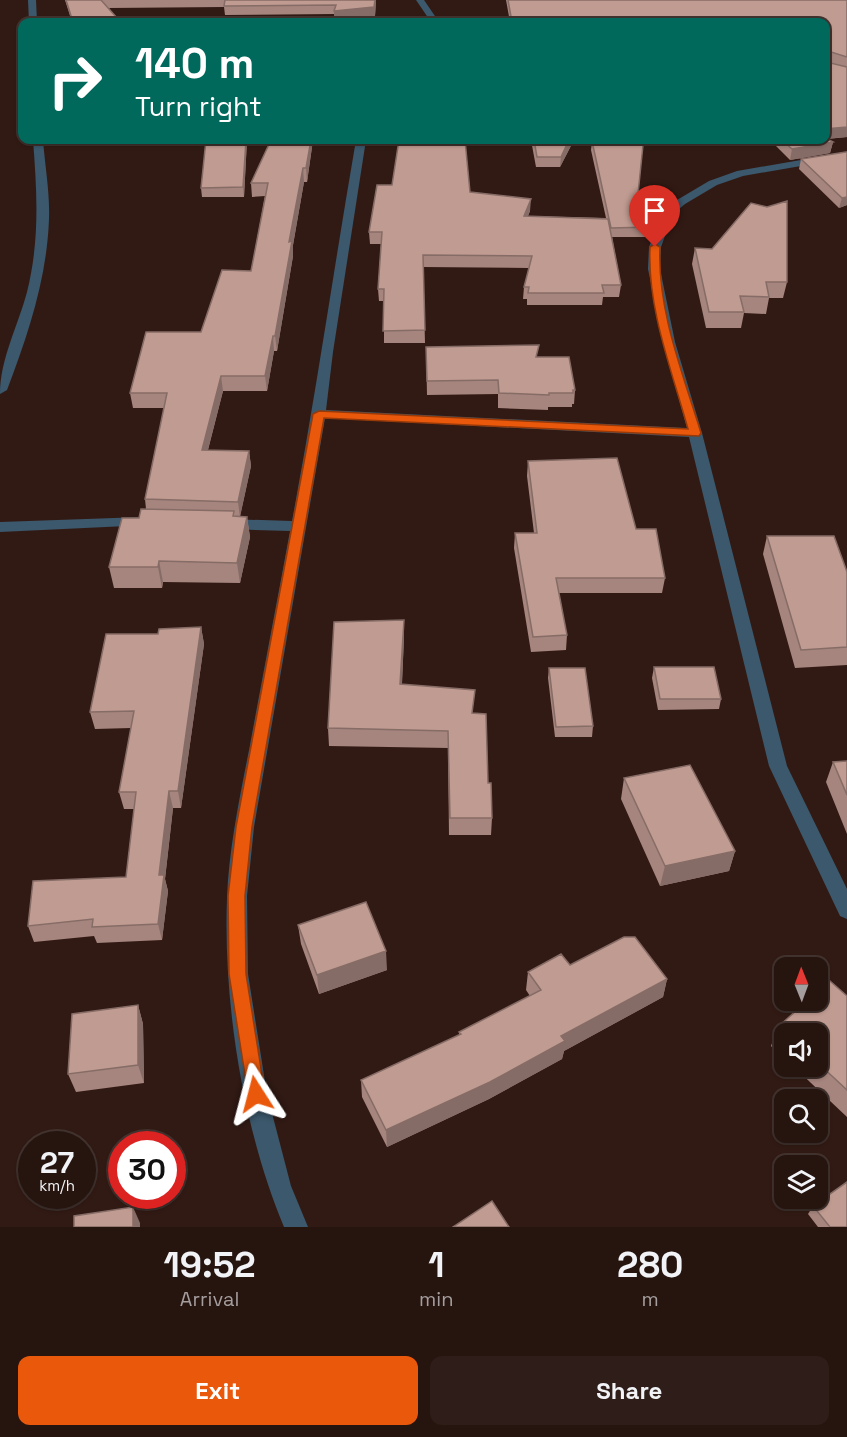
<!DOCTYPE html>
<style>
:root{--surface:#26140f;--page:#2e1d18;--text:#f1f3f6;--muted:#a49e9e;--line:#42332f;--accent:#ea580c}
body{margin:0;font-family:"Space Grotesk",sans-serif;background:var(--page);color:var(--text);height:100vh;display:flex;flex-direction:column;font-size:22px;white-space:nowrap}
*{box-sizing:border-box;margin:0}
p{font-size:20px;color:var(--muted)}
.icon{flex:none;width:33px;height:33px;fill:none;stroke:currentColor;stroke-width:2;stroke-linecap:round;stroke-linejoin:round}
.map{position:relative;height:1227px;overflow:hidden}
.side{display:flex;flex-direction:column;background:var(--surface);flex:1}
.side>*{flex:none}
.hud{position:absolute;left:18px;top:18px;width:812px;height:126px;border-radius:12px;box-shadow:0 2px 4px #0004,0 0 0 2px var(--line);background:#00695c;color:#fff;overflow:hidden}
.needle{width:39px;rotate:359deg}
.fabs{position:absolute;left:774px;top:957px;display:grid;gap:12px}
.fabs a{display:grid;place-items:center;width:54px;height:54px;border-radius:12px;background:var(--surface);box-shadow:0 2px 4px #0004,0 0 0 2px var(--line);font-size:30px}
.speed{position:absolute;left:18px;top:1131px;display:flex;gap:12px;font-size:30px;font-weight:700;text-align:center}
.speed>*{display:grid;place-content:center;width:78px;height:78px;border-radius:50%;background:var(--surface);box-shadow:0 2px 4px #0004,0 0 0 2px var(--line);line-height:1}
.speed small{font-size:15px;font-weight:400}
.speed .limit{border:9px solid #d22;background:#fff;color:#111}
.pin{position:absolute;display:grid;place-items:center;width:51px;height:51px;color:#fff;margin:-62px -26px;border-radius:50% 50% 50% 0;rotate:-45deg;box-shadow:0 0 6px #0007}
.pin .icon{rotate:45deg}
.me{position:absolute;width:66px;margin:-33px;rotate:351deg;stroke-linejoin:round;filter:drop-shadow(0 0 4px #0008)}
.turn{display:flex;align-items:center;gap:21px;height:126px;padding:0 18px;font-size:27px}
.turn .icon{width:78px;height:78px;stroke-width:2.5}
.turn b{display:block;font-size:42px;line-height:51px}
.eta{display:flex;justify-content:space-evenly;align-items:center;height:102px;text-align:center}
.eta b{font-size:36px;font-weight:700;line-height:42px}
.primary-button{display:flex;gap:12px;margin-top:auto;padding:12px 18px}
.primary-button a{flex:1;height:69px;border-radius:12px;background:var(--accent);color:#fff;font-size:24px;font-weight:700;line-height:69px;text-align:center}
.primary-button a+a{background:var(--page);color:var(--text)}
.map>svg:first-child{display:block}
</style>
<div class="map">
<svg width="847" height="1227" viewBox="0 0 847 1227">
<rect width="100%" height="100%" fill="#321a14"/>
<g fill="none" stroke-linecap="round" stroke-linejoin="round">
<path fill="#3b586c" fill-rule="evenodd" d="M28,0h8l1,22h-8z
M416,0h8l15,22h-8z
M33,140h10c2,26 7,53 6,79 -2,59 -21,116 -42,171l-7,4c0,-35 18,-68 27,-102 13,-52 10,-100 6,-152z
M356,140h10l-33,212 -7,58 361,18 -24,-86 -15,-73 1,-22 13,-34 15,-13 32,-19 28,-10 110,-19v6l-104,18 -26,9 -32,19 -12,10 -12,33 -1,22 15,73 27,91 85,333 60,123v30l-7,-3 -71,-150 -80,-329 -364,-19 -71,409 -7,69 1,78 19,120 24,92 17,41h-24c-41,-98 -61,-224 -57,-329 2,-51 13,-102 23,-153 13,-71 27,-143 40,-214l-64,-2 -8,-5 8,-5 66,2c24,-127 42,-254 64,-381z
M143,517l8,5 -3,3 -148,7v-10z"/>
</g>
<path fill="#a5857d" d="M65,0h311l-1,16 -41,4v-6l-109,1 -1,-8 -115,1 9,14h-46z
M506,0h341v137l-20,2 6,3 -3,11 -40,7 -20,-20h55v-118h-315z
M247,140l-3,57h-42l-1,-9z
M313,140l-6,42h-3l-11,63v11l-16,95h-3l-7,40h-44l-15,59 41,1 2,15 -11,50 7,1 3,20 -10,46 -77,-1 -1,6h-48l-5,-21 30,-49 7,-9 -1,-10 19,-91h-31l-3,-15 71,-61 50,-61 14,-75 -13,1 -1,-14z
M399,140h70v1h-4l5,51 60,19 -2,5 78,2 -15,-68 1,-9 46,53 12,33 -2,10h-36l9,48 -2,12h-16l-1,8h-75v-6h-4l1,-12 5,-19 -106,-1 2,76h-41v-42h-5l-1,-12 3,-45h-11l-1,-12 23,-47z
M531,140h43l-14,27h-24z
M847,152v53l-8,3 -40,-39 2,-10z
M695,248l92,34 -4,16h-14l-3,16 -22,-1 -3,15h-35l-14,-64z
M426,347l112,10 37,33 -1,14h-2v3h-24v3l-50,-2v-14l-71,1z
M528,461l108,68 29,49 -3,15h-103l8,42 -1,15 -35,2 -17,-104 1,-15h19l-7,-57z
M767,536l80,36v93l-52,3 -32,-114z
M404,620v17l-2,47 71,29 15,70 4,35 -1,17h-42l-1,-87 -119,-2 -1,-18z
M201,627l3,17 -23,164h-8l-8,71 3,12 -6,49 -65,3 -3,-7 -60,6 -6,-16 98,-49 8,-68h-10l-5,-17 12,-64 -36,1 -5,-17 68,-78z
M654,667l67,32 -2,10 -61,1 -6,-32z
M549,668l44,58 -1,11h-37l-7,-59z
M847,761v73l-21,-52 7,-20z
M624,778l111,73 -6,20 -69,15 -39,-87z
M298,925l89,45 -68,24 -18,-50z
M570,965l97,14 -4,18 -99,54 -2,8 -73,40 -102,48 -25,-50 -1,-17 98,-45v-3l71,-36 -4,-6 2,-18z
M847,996v121l-54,-51h25v-32h-34v25l-13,-13 7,-19z
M138,1005l5,19 1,59 -68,9 -8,-18z
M813,1206l34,21h-29l-10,-13z"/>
<path fill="#866c66" d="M376,0l-1,16 -41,4v-9z
M117,18l1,4h-29z
M847,127v10l-22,2v-10z
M246,140h1l-3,57 -1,-10z
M311,140h2l-6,42 -1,-14z
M569,140h5l-14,27 1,-10z
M833,142l-3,11 -40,7 2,-11z
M303,168l1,14 -11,63v11l-16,95 -2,-15 14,-94z
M847,197v8l-8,3 3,-10z
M531,199l-1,12 -7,16 1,-11z
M273,336l1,15 -7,40 -2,-15z
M221,376l2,15 -19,74 -2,-15z
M249,451l2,15 -11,51 -2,-15z
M247,517l3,20 -10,46 -3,-20z
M159,561l4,21 -1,6 -4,-21z
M404,620v17l-3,65 -1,-18z
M201,627l3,17 -23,164 -3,-17z
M169,791l4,17 -8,71 3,12 -6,49 -4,-16 1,-49z
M735,851l-6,20 -69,15 5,-20z
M386,951l1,19 -68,24 -2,-19z
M667,979l-4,18 -99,54 -2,8 -73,40 -102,48 -1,-17z
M138,1005l5,19 1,59 -6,-18z
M133,1207l7,16v4h-7z"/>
<path fill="#c09b91" stroke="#866c66" stroke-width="1.5" d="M66,0h35l16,18 -28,4h-16z
M225,0h150l-1,7 -40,4 2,-6 -112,1z
M508,0h339v57l-19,-6 -3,2v-31h-313z
M329,17l4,1v4h-6z
M825,55l1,7 21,5v60l-22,2z
M825,138l8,4 -41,7 -10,-9h43z
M206,140h40l-3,47 -42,1z
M271,140h40l-5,28h-3l-14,74 3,-1 -17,95h-2l-8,40h-44l-19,74 47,1 -11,51 -93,-3 22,-106h-37l16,-61h55l21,-62 29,1 17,-88h-17z
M399,140h66l5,52 61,7 -7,17 84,3 13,66h-19l2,8h-76l1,-6h-5l8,-31 -109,-1 2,75 -42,1 1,-42h-6l4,-57h-13l8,-47h15z
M534,140h35l-8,17h-24z
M592,141l51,4 -5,49 12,33 -39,1z
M846,152h1v45l-5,1 -41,-39z
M787,201v81h-21l3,15 -29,-1 4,16h-35l-14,-64 17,1 39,-46 16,4z
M539,345l-3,12h33l6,33h-2v3h-24v2l-50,-2 -1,-13 -71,1 -1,-34z
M617,458l19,71h20l9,49h-109l11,57 -34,2 -18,-104h22l-9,-72z
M141,509l93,2 -1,5 14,1 -10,46 -78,-2 -1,6h-49l13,-49h17z
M767,536h67l13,36v75l-46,3z
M404,620l-4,64 75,6 -3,23 14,1 2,69h3l1,35h-42l-2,-87 -120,-3 6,-106z
M201,627l-23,164h-9l-10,84h5l-6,49 -66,3 1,-8 -65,7 5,-45 93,-4 10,-85h-17l15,-81 -44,1 16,-78h52l1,-5z
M654,667h60l7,32h-61z
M549,668h36l8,58 -37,1z
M847,761v34l-14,-33z
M690,765l45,86 -70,15 -41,-88z
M366,902l20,49 -69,24 -19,-50z
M624,937h11l32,42 -106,57 4,5 -75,41 -104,48 -25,-50 100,-46 -2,-2 82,-42 -13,-18 33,-18 9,11z
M830,981l17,15v94l-29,-27v-29h-33l-7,-7 30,-27h10v-8z
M138,1005v60l-70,9 4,-60z
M847,1182v45h-17l-17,-21z
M492,1201l17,26h-56z
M133,1207v20h-59v-11z"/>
<path fill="#ea580c" stroke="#983908" stroke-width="1.5" d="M655,244l5,3c-3,63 23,127 41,186l-2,3 -375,-18 -72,409 -7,69 1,78 19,120 -3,6 -6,3 -7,-3 -20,-126 -1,-78 8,-69 77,-413 6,-3 369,18c-16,-58 -41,-121 -38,-182z"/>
</svg>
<div class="fabs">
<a><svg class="needle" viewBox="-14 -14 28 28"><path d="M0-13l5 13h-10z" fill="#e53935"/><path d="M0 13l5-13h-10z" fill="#a49e9e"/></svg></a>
<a><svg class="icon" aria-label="sound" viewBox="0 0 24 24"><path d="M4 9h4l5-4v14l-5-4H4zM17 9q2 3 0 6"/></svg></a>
<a><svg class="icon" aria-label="search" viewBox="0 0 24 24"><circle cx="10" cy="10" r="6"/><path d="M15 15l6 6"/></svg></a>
<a><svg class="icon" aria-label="layers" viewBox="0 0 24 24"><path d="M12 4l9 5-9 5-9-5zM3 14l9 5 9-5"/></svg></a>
</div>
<div class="speed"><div>27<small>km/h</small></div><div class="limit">30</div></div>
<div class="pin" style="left:655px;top:247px;background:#d93025"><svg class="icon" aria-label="arrive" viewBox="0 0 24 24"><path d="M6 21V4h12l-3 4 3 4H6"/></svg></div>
<svg class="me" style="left:256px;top:1094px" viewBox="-20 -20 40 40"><path d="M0-17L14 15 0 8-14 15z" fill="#ea580c" stroke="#fff" stroke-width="4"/></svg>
<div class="hud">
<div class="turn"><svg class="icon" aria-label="right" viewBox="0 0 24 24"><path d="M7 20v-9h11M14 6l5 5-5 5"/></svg><div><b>140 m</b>Turn right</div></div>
</div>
</div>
<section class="side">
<div class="eta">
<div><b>19:52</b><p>Arrival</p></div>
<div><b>1</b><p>min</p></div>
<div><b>280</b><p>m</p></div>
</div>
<div class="primary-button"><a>Exit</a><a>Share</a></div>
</section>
